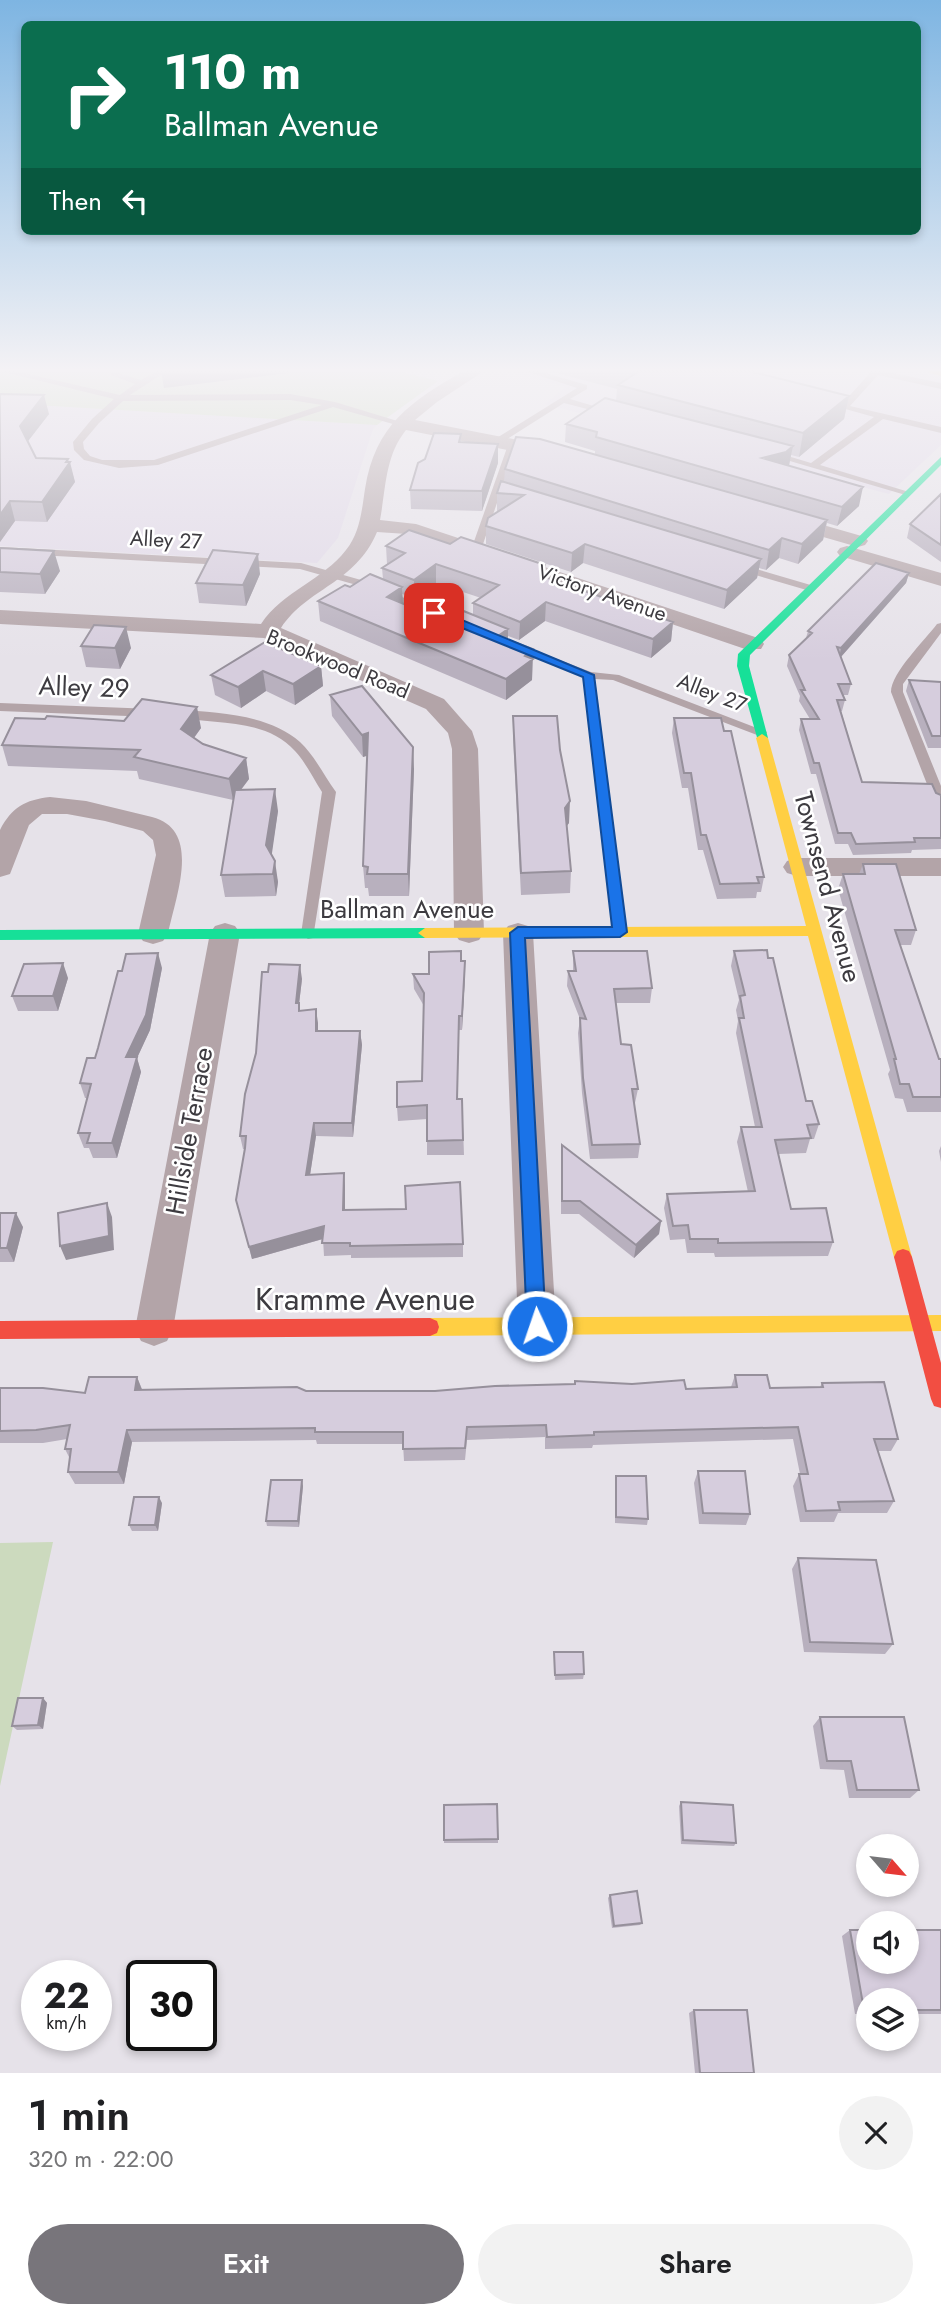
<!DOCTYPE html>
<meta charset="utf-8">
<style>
:root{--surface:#fff;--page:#f2f2f2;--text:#202124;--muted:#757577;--accent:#78757b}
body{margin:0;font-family:Jost,sans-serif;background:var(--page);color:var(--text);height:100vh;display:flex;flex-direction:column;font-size:26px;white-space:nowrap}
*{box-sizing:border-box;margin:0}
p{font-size:23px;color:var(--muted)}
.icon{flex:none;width:38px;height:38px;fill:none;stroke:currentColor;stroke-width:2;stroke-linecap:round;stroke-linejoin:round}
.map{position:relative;height:2073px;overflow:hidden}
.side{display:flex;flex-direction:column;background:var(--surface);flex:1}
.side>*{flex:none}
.hud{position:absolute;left:21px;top:21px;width:900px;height:214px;border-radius:10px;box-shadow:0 4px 10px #0003;background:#0b6e4f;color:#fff;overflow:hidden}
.needle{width:46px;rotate:118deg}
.fabs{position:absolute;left:856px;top:1834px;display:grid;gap:14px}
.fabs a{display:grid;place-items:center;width:63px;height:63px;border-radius:50%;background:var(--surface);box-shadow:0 4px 10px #0003;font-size:35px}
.speed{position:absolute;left:21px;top:1960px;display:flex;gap:14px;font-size:35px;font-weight:700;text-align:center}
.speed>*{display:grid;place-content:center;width:91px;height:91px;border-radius:50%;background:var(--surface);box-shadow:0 4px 10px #0003;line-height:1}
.speed small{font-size:18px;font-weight:400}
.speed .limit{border:4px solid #111;border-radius:10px;background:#fff;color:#111}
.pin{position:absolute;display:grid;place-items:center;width:60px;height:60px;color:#fff;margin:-30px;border-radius:14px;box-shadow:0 4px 10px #0006}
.me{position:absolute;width:77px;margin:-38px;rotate:357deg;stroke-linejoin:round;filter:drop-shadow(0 0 5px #0008)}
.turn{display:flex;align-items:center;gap:24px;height:147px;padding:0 28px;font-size:32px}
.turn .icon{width:91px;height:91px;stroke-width:2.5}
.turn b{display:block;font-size:49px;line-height:60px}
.then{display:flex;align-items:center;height:66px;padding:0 28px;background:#0003;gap:14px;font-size:26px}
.round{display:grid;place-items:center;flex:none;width:74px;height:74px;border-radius:37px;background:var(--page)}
.headline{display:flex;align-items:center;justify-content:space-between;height:119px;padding:0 28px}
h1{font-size:42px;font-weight:600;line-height:52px}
.action{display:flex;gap:14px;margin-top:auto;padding:14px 28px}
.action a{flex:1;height:80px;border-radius:42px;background:var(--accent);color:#fff;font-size:28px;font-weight:600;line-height:80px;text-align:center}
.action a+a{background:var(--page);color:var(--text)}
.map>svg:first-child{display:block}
</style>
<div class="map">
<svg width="941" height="2073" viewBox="0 0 941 2073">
<rect width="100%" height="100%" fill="#e6e2e9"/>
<path fill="#e0d8e7" d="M510,371h398l33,7v67l-52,49 -344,-90 21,-17z
M0,403l377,22 -4,4 -35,109 -21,25 -317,-17z"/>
<path fill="#ccdabe" d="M0,371h398l40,10 -61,44 -377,-22z
M53,1542l-53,244v-243z"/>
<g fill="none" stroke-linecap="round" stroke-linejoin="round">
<path fill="#b3a4a8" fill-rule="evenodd" d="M0,371h15l105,24 15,-11 -24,-9v-4l30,9 16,-9h10l-37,24 160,-1 45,8 69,21 -4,3 -67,-19 -175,58 -39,3 -35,-8 -10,-10 -1,-8 19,-23 22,-20zM290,400l32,5 -168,55h-52l-12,-4 -6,-7 -1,-7 16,-19 24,-22z
M525,371h13l49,14v4l-17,10 44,13 -4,3 -46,-12 -63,40h-6v-4l82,-51z
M867,371h16l58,12v6l-63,-14 -28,31 91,21v6l-58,-14 -63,46 89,27v4l-143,-42 5,-3 40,12 63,-46 -50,-14 4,-3 14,4 28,-31z
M509,442l8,2 -36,106 -9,2 -1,-2z
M0,547l301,16 60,17 111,46 -10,2 -109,-44 -53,-15 -300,-16z
M739,564l75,22 1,2 -5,3 -75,-22v-4z
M941,623v10l-38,51v8l38,94v20l-7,-4 -43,-110c0,-19 34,-52 46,-68z
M513,642l78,30 28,3 148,57 -2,3h-8l-144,-55 -18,-1 32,253 -2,4h-10l-2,-4 -30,-255 -74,-30v-4z
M0,703l153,6 6,4 -6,4 -153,-6z
M179,710c39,2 91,5 121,32 15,14 24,34 36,50l-23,146 -5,1 -7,-5 21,-142c-9,-14 -16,-29 -27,-41 -31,-34 -81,-26 -120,-34v-6z"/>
<path fill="#b3a4a8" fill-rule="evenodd" d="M464,371h20l-47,31 -22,18 139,27 9,6 -9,6 -148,-29c-21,26 -20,58 -26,90l36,4 345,115 3,5 -3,5h-16l-338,-115 -30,-2c-22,52 -70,56 -96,96l163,71 28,32 6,18 6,184 -5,7 -10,3 -10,-3 -5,-7 -2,-184 -4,-16 -22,-24 -162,-71 -264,-14v-14l261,14c22,-33 62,-44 85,-74 14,-17 16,-41 19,-61 10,-64 46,-88 99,-118z
M785,514l80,23 3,4 -3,4 -7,2 -80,-23 -3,-4 3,-4z
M847,546l94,27v13l-101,-30 -3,-4 3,-4z
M50,797l36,4 66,16c51,13 23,81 16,117l-5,7 -10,3 -10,-3 -5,-7 18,-79 -3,-15 -10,-9 -38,-10 -38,-7h-25l-13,11 -19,49 -10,3v-47c12,-23 25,-30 50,-33z
M797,858h144v18h-144l-10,-3 -4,-6 4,-6z
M225,923l10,3 5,7 -67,396 -6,12 -13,5 -13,-5 -6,-12 75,-396 5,-7z
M518,923l10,3 5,7 23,393 -6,12 -13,5 -13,-5 -6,-12 -15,-393 5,-7z"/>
<path fill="#16e098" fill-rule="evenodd" d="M941,457v8l-191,190 -1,11 19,72 -6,4 -4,-1 -21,-75 1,-12z
M425,928l7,5 -7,5 -425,2v-10z"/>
<path fill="#ffcf43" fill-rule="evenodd" d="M929,371h12v5l-11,-3z
M762,734l6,4 144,519 -3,6 -6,2 -6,-2 -3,-6 -86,-321 -383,2 -7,-5 7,-5 381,-2 -50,-188z
M941,1315v16l-511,5 -7,-3 -2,-6 2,-6 7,-3z"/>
<path fill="#f24e42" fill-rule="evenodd" d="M903,1249l6,2 3,6 29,106v45l-7,-2 -3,-7 -37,-142 3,-6z
M430,1318l7,3 2,6 -2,6 -7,3 -430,3v-18z"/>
</g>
<path fill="#b8b0be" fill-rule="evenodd" d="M549,371h200l100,25 -5,23 -45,38 -8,-2 -2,11 70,40 -22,20 -10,-3 -4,17 -25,24 -19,-6 -13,12 -7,-2 -2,10 -33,31 -141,-46 -12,9 -85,-28v-18l12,-14h-1v-19l7,-11 1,-13 90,-15v-3l-30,-9 1,-18 50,-23 1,-12z
M0,394l49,20 -21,27 8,17 33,4 6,20 -28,40 -32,-1 -15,21z
M461,434v9l37,20 -16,48 -71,-2 -1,-19z
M941,494v68l-34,-24 3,-14z
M386,546l159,31 128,45 -2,19 -20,17 -106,-37 -26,19 -11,-4v4l25,9 -1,31 -26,20 -186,-79 -2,-20 32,-14 33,-8 -1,-11 5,-4zM436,583l45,15 -8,5v12l-28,6 -42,-17 -1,-10 12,4z
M0,548l60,23 -15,23 -45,-2z
M909,573l-3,10 -65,74 10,27 -3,11h-6l3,5 -3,11h-1l21,71 74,11 5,2v54l-29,1 -1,3 -58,2 -5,-11h-13l-19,-70h-5l-12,-44 2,-11h9l-11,-18 1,-5 -13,-30 2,-11 17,-17 2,-7z
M260,574l-14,32 -47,-3 -3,-20z
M81,646l50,2 -11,21 -34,-2z
M321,666l2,20 -28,19 -29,-14 -25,17 -26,-13 -4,-20z
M909,680l32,2v66h-13l-22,-57z
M330,695l84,74 -5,127h-40l-1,-8h-3l-2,-22 4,-111 -4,2 -31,-41z
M513,716l47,34 9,73 -2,3 4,45 -1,22 -49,2 -8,-158z
M674,718l50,13 40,146 -3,15h-4l-1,6 -39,1 -14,-49h-5l-10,-62h-6l-10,-55z
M201,728l-7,10 9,6 43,14 3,21 -8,11 37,21 -7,44 7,27 -2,14 -51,1 -4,-22 13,-76 -1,1 -94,-21 -2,-8 -129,-5 -6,-21z
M863,864l53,66 -5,15h-11l39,114h2v53h-34l-4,-13 -8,-1 -7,-24 2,-4 -52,-181 5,-15h16z
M573,951l79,37 -2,15h-34l5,41 17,45 -3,14h-1l6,41 -2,14 -48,1 -8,-66 -4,-60 2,-14 -13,-33 1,-15h5z
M734,951l72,150 13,23 -5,15h-4l-4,14 -28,1 13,55 42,33 -5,14 -113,1 -1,-4h-27l-2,-14 -15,1 -6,-32 3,-14 81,-2 -11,-50 4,-15h14l-19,-94 2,-12 -2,-11 3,-10 -8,-34z
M461,961l4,14 -3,55h-3l-2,69h5l2,56h-37v-36l-29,2 -1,-14 25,-26 2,-75 -10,-17 -1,-15h16z
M162,968l-12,62 -13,28 4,14 -24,86h-24l-4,-10h-5l-6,-15 9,-35h-2l-5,-15z
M68,978l-10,33h-40l-6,-15z
M302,979l-3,25 1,7 16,-2 2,22h42l2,14 -9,92 -37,-1 -6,39 34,-2 1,13v24l118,34v13l-112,1v-3l-27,1 -1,-17 -71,20 -16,-59 9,-51h-2l-3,-13z
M562,1145l99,76 -2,13 -25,24 -55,-44h-18v-56z
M941,1146v16l-2,-11z
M0,1213l23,14 -9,35h-14z
M735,1375l35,13 50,-1 2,-4 76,56 -7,12h-13l16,50 -7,12h-49l-4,9h-34l-7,-36 6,-12h1l-7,-35 -200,6 -1,3 -47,1v-12l-78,3 -2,20 -61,1 -1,-17h-86l-1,-4 -184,2 -8,42h-49l-7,-12 2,-13 -5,-10 2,-10 -24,4h-43v-55l85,5 52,-16 5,12 164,2 380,-2 45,-2z
M698,1471l52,43 -4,11 -47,-1 -5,-41z
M616,1476l32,43 -1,6 -32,-2v-41z
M303,1486l-4,41 -32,-1 -1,-5z
M162,1503l-4,28h-26l-3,-6z
M798,1558l95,86 -8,10 -81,-2 -12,-83z
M554,1652l30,22 -1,5 -28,1z
M43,1698l4,5 -4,26 -26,1 -5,-4z
M820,1717l99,73 -9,8h-61l-5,-28 -24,-1 -7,-43z
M681,1802l55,41 -2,3 -53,-2 -2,-38z
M444,1805l54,34v4h-54z
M610,1895l32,28 -2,2 -28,3 -4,-30z
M850,1930h91v84h-35v-14h-38v14h-13l-13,-78z
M694,2010l60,63h-59l-6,-60z"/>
<path fill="#96909b" d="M161,371h128v2l-125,15z
M44,395l5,19 -24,31 -5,-19z
M849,396l-5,23 -45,38 4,-24z
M498,444v19l-16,48v-20z
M793,446l-4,19 -7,6 -20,-13z
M68,459l1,5 1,-2 5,20 -28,40 -5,-20z
M863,487l-4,19 -22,20 5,-19z
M10,501l5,20 -15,21v-27z
M827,520l-4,20 -25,24 4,-20z
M782,538l-3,20 -13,12 3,-20z
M585,544l-2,19 -12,9 1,-19z
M54,551l6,20 -15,23 -5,-20z
M258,554l2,20 -14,32 -3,-21z
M761,559l-4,19 -33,31 3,-19z
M436,564v19l-22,15v-18z
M909,573l-3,10 -67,76 2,-11z
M402,587l1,20 -16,-10z
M546,602l-1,19 -26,19 1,-18z
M673,622l-2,19 -20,17 2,-19z
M126,627l5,21 -11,21 -5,-21z
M508,629v20l-10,-13z
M533,649l-1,31 -26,20v-21l19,-23z
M321,666l2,20 -28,19 -2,-21z
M263,671l3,20 -25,17 -3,-21z
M197,707l4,21 -16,22 -4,-21z
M368,733l2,22 -7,2 -1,-22z
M413,747l1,22 -5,127 -1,-22z
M246,758l3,21 -16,21 -4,-21z
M275,789l3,22 -8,56 -4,-22z
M570,801l-1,22 -6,7 2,-22z
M275,861l3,21 -2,14 -3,-22z
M158,953l4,15 -12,62 -13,28 4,14 -24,86 -5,-15 14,-86z
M465,961v14l-3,55v-14z
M63,963l5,15 -10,33 -5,-15z
M300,965l2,14 -3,25 2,12 -5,-13z
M316,1009l2,14v21l-2,-13z
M360,1031l2,14 -9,92 -1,-14z
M314,1123l2,13 -8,52 -2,-13z
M344,1173l1,13v37l-2,-13z
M107,1203l5,14 2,33 -48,10 -6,-14z
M16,1213l7,14 -9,35 -7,-14z
M661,1221l-2,13 -25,24 2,-13z
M324,1226l2,12 -74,21 -3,-12z
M137,1377l5,13h-7z
M127,1430l5,12 -8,42 -6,-12z
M302,1480l1,6 -4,41 -1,-6z
M159,1497l3,6 -4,28 -3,-6z
M43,1698l4,5 -4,26 -5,-4z"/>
<path fill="#d6cddd" stroke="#96909b" stroke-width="2" d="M638,371h111l100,25 -46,37 -185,-48 21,-14z
M0,394l44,1 -24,31 16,32 32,1 -2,3h4l-28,40 -32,-1 -10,14z
M605,398l188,48 -7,6 -24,6 101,29 -21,20 -246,-70 1,-5 -31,-8z
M434,433l27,1 -2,8 39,2 -16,47 -72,-1 8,-27 7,-4z
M516,437l24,2 287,81 -25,24 -20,-6 -13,12 -264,-81z
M501,481l260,78 -34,31 -142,-46 -13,9 -86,-27 2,-8 36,-23 -27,-2z
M941,494v51l-31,-21z
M409,530l41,14 11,-7 84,28 -3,11 131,46 -20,17 -107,-37 -26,20 -47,-19 26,-18 -63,-21 -22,16 -32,-12 23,-15 -19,-7z
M0,548l54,3 -14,23 -40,-2z
M213,550l45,4 -15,31 -47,-2z
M876,563l33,10 -68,75 -4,-1 14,37h-13l7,16h-8l25,82 70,2 4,9 5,2v43h-27l1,4 -59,2 -5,-11h-13l-19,-70h-5l-13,-44h18l-18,-29h4l-16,-35 23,-22 -4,-2z
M370,574l32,13 -15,10 58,24 16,-11 47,19 -10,7 35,13 -8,7 8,3 -27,20 -188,-78 27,-16 5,2z
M94,625l32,2 -11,21 -34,-2z
M265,642l56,24 -28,18 -30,-13 -25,16 -27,-12z
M909,680l32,2v54h-9z
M362,686l51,61 -5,127h-41l1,-7 -5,-1 5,-133 -6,2 -32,-40z
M142,699l55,8 -16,22 22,15 43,14 -17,21 -95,-22 6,-7 -138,-5 13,-27 30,1 2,-3 77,5z
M513,716h44l3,34 10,51 -5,7 6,63 -50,2z
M674,718h47l3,13h7l33,146h-7l2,6 -39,1 -14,-49h-5l-10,-62h-7z
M275,789l-9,56 9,16 -2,13 -52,1 14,-85z
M863,864h33l20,66h-21l44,129h2v38h-28l-4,-13h-9l-6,-25h2l-53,-185h22z
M767,950l1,8h5l33,143h6l7,23 -12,1 4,13 -36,2 16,69 35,-1 7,34 -115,1v-4h-28l-2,-14 -15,1 -6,-32 88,-3 -14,-64h21l-23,-109h5l-4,-22 5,-1 -11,-44z
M461,951v10h4l-3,55h-3l-2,83h5l1,41 -36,1v-36l-30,2v-25l25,-1 2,-88 -11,-19h16v-22z
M573,951h74l5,37 -38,1 7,55 10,1 7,44h-6l8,55 -48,1 -9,-67 -3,-60 6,1 -18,-48h8z
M158,953l-12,62 -20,42h11l-25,86h-25l3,-10h-12l13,-49 -11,-1 7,-25h8l3,-10 20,-77h4l4,-17z
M63,963l-10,33h-41l12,-32z
M269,964l31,1 -4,38h3v8l17,-2v22h44l-8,92h-38l-8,52 38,-2 -1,37 63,-1 -1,-23 55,-4 3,62 -113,2v-3h-28l2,-17 -75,21 -13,-47 9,-52 1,-12h-6l5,-42 11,-41 6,-81h6z
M562,1145l99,76 -25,24 -56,-44h-18z
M107,1203l2,33 -49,10 -2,-33z
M0,1213h16l-9,35h-7z
M735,1375h32l3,13 53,-1 -1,-4 62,-1 14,57h-24l20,62 -56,1 2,8 -34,1 -7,-37h9l-10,-47 -204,5v3l-47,2 -1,-12 -79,2 -2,21 -62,1v-17h-88v-4l-188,2 -9,42h-50l3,-23h-6l5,-24 -34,5 -36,1v-43h43l42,5 4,-16h48l-2,13 162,-3 9,4h129l60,-5 80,-2v-3l57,3 52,-4 2,9 51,-2z
M698,1471h47l5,43 -47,-1z
M616,1476h30l2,43 -32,-2z
M271,1480h31l-4,41h-32z
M134,1497h25l-4,28h-26z
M798,1558l78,2 17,84 -83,-2z
M554,1652h29l1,22 -29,1z
M18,1698h25l-5,27 -26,1z
M820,1717h84l15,73h-62l-6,-29h-24z
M681,1802l52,3 3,38 -53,-3z
M497,1804l1,35 -54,1v-35z
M637,1891l5,32 -28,3 -4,-31z
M850,1930h18v32h38v-32h35v80h-35v-10h-38v10h-4z
M694,2010h53l7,63h-54z"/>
<linearGradient id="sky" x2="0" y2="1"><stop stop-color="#7eb5e2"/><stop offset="0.56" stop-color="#f4f2f5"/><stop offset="1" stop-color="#f4f2f5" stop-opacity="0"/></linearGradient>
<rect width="941" height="661" fill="url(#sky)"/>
<path fill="#1a73e8" stroke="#114b97" stroke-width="2" d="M430,610h8l156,65 33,257 -7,5 -95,1 21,388 -3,6 -6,2 -7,-2 -3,-6 -17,-393 8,-6h94l-29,-250 -153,-62z"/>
<g text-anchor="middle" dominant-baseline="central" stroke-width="5" stroke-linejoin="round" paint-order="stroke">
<g font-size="21" fill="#3d3b40" stroke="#fff">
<text transform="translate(166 540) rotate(3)">Alley 27</text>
<text transform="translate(602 593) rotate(19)">Victory Avenue</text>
<text transform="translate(338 664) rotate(22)">Brookwood Road</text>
<text transform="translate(712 693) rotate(21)">Alley 27</text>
</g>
<g font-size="26" fill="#3d3b40" stroke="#fff">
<text transform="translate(84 687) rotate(2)">Alley 29</text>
<text transform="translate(828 887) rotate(75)">Townsend Avenue</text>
<text x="407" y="909">Ballman Avenue</text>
<text transform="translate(189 1131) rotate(-80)">Hillside Terrace</text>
</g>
<g font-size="32" fill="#3d3b40" stroke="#fff">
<text x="365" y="1299">Kramme Avenue</text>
</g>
</g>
</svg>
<div class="fabs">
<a><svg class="needle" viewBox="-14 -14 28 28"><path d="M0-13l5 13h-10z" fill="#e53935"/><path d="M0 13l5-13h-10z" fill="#757577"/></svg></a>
<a><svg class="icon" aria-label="sound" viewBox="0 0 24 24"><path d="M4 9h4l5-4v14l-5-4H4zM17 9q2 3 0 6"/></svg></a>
<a><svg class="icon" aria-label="layers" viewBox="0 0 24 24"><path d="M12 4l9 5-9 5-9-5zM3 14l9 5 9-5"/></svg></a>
</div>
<div class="speed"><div>22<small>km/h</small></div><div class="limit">30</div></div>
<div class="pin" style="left:434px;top:613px;background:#d93025"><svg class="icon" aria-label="arrive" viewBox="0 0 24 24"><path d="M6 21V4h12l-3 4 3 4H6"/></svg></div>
<svg class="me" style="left:537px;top:1326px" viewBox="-20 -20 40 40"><circle r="17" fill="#1a73e8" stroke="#fff" stroke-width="3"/><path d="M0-11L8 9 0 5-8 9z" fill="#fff"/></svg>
<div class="hud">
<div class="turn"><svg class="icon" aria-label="right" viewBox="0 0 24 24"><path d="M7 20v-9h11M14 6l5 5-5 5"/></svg><div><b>110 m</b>Ballman Avenue</div></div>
<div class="then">Then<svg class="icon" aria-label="left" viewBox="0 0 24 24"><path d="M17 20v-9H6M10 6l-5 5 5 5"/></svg></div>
</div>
</div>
<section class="side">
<div class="headline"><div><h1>1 min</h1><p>320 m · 22:00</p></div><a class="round"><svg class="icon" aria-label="close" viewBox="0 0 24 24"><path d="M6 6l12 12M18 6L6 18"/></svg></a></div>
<div class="action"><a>Exit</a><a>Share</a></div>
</section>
